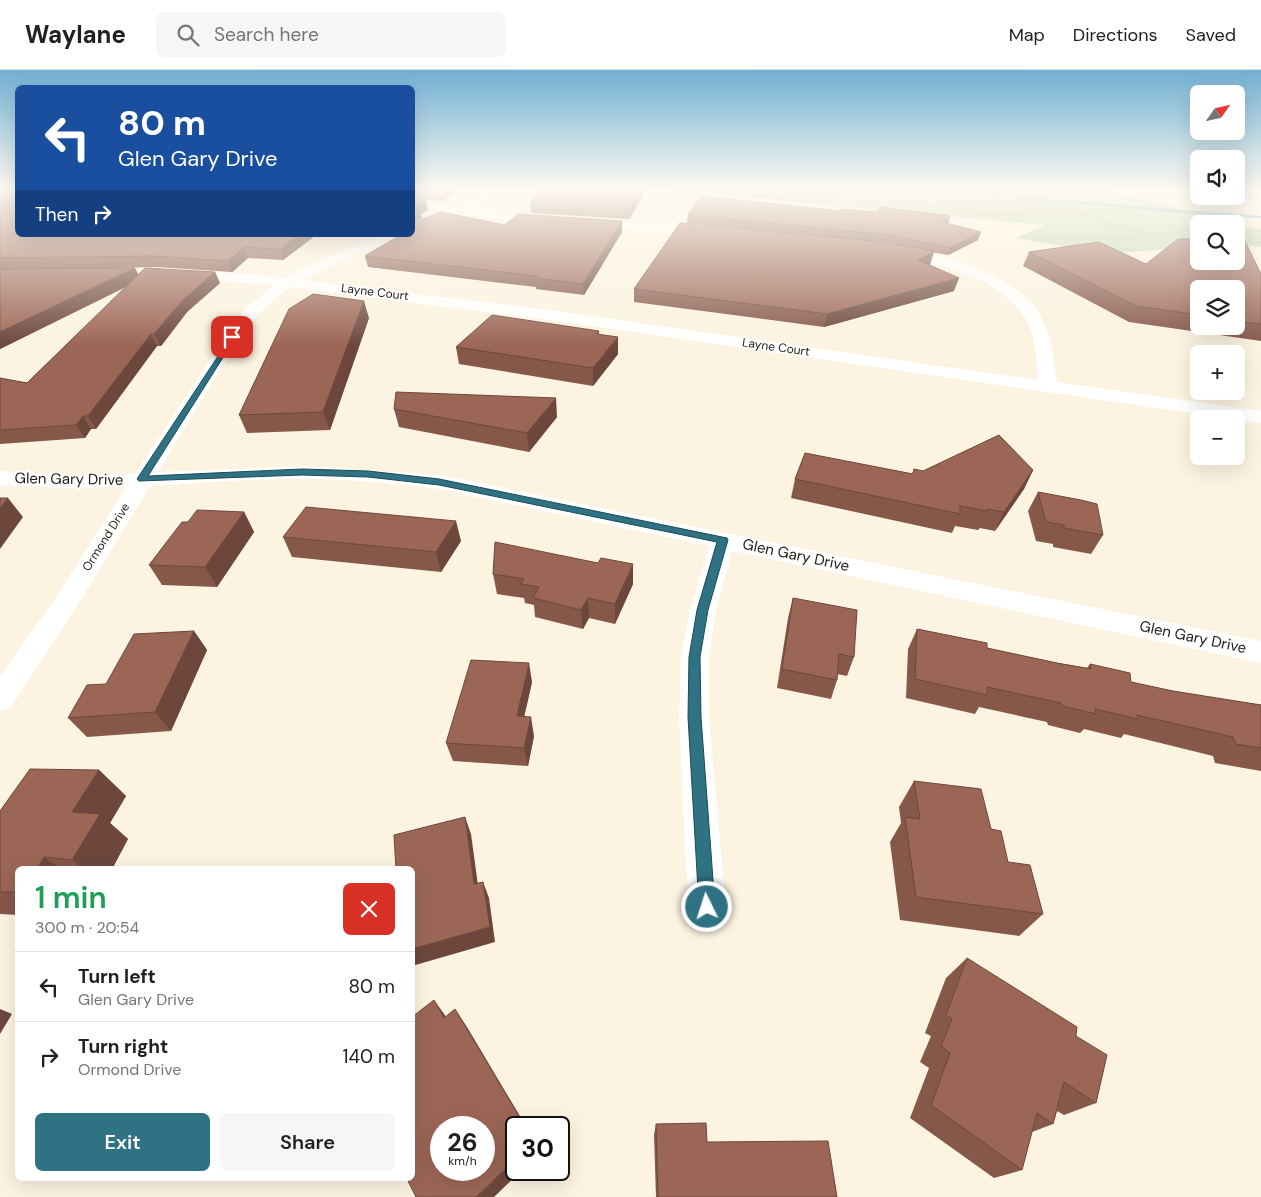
<!DOCTYPE html>
<meta charset="utf-8">
<style>
:root{--surface:#fff;--page:#f6f6f6;--text:#202124;--muted:#757577;--line:#e0e0e0;--accent:#2e7283}
body{margin:0;font-family:"DM Sans",sans-serif;background:var(--page);color:var(--text);height:100vh;display:flex;flex-direction:column;font-size:19px;white-space:nowrap}
*{box-sizing:border-box;margin:0}
p{font-size:16px;color:var(--muted)}
.icon{flex:none;width:28px;height:28px;fill:none;stroke:currentColor;stroke-width:2;stroke-linecap:round;stroke-linejoin:round}
.map{position:relative;flex:1;overflow:hidden}
.drawer{position:absolute;left:15px;top:796px;width:400px;height:315px;display:flex;flex-direction:column;background:var(--surface);border-radius:8px;box-shadow:0 5px 20px #0002}
.drawer>*{flex:none}
.banner{position:absolute;left:15px;top:15px;width:400px;height:152px;border-radius:8px;box-shadow:0 5px 20px #0002;background:#1a4fa0;color:#fff;overflow:hidden}
.needle{width:32px;rotate:56deg}
.controls{position:absolute;left:1190px;top:15px;display:grid;gap:10px}
.controls a{display:grid;place-items:center;width:55px;height:55px;border-radius:8px;background:var(--surface);box-shadow:0 5px 20px #0002;font-size:25px}
.speed{position:absolute;left:430px;top:1046px;display:flex;gap:10px;font-size:25px;font-weight:700;text-align:center}
.speed>*{display:grid;place-content:center;width:65px;height:65px;border-radius:50%;background:var(--surface);box-shadow:0 5px 20px #0002;line-height:1}
.speed small{font-size:12px;font-weight:400}
.speed .limit{border:2px solid #111;border-radius:8px;background:#fff;color:#111}
.pin{position:absolute;display:grid;place-items:center;width:42px;height:42px;color:#fff;margin:-21px;border-radius:10px;box-shadow:0 2px 8px #0006}
.me{position:absolute;width:55px;margin:-28px;rotate:356deg;stroke-linejoin:round;filter:drop-shadow(0 0 4px #0008)}
.turn{display:flex;align-items:center;gap:18px;height:105px;padding:0 20px;font-size:22px}
.turn .icon{width:65px;height:65px;stroke-width:2.5}
.turn b{display:block;font-size:35px;line-height:42px}
.then{display:flex;align-items:center;height:48px;padding:0 20px;background:#0003;gap:10px;font-size:19px}
.round{display:grid;place-items:center;flex:none;width:52px;height:52px;border-radius:8px;background:var(--page)}
.headline{display:flex;align-items:center;justify-content:space-between;height:85px;padding:0 20px}
h1{font-size:30px;font-weight:600;line-height:38px;color:#1e9e55}
.cta{display:flex;gap:10px;margin-top:auto;padding:10px 20px}
.cta a{flex:1;height:58px;border-radius:8px;background:var(--accent);color:#fff;font-size:20px;font-weight:600;line-height:58px;text-align:center}
.cta a+a{background:var(--page);color:var(--text)}
ul{padding:0;list-style:none}
li{display:flex;align-items:center;gap:15px;height:70px;padding:0 20px;border-top:1px solid var(--line)}
li div{flex:1}
li b{display:block;font-size:19px}
li em{font-style:normal}
header{display:flex;align-items:center;gap:30px;box-sizing:border-box;height:70px;padding:0 25px;background:var(--surface);border-bottom:1px solid var(--line)}
header strong{font-size:24px}
nav{display:flex;gap:28px;margin-inline-start:auto;font-size:18px}
.search{width:350px;height:45px;background:var(--page);display:flex;align-items:center;gap:12px;box-sizing:border-box;padding:0 18px;border-radius:8px;color:var(--muted);font-size:19px}
.map>svg:first-child{display:block}
</style>
<header>
<strong>Waylane</strong>
<div class="search"><svg class="icon" aria-label="search" viewBox="0 0 24 24"><circle cx="10" cy="10" r="6"/><path d="M15 15l6 6"/></svg>Search here</div>
<nav><a>Map</a><a>Directions</a><a>Saved</a></nav>
</header>
<div class="map">
<svg width="1261" height="1127" viewBox="0 0 1261 1127">
<rect width="100%" height="100%" fill="#fcf3e0"/>
<path fill="#bdd6ac" d="M1103,119l55,13 69,22h-28v22l-91,8 -93,-16 30,-13 -379,-34 -152,-1z
M1236,155l25,4v18l-25,-3z"/>
<g fill="none" stroke-linecap="round" stroke-linejoin="round">
<path fill="#5fa9b3" fill-rule="evenodd" d="M713,119l68,5 112,-5c-12,4 -26,4 -38,5 -42,4 -103,9 -142,-5z
M952,119l97,10 2,1 -2,1 -95,-10z
M1063,130l198,16v2l-50,-2 -150,-14z"/>
<path stroke="#b2ab9c" stroke-width="1" stroke-dasharray="2 1" stroke-linecap="butt" d="M945,119l-39,9c45,23 118,14 168,12
M998,119l59,5
M1059,119l-4,7 4,8c33,14 68,30 105,30 12,0 23,-4 35,-4
M1236,168l25,5"/>
<path fill="#fff" fill-rule="evenodd" d="M490,119h13l-28,19 58,8 180,10 6,4 -6,4 -180,-10 -70,-11 -5,2 -6,-3 -40,-6v-7l48,7z
M385,165h18l-1,3 -58,21 -42,21 248,30 488,70c-2,-21 -2,-46 -14,-64 -25,-40 -91,-53 -134,-63l-2,-3 7,-4c46,9 120,26 145,69 12,20 13,45 17,67l204,29v12l-711,-103 -260,-33 -32,27 -16,20 -84,138 148,-6 133,9 822,166v22l-529,-112 -16,59 -7,47v60l17,190 -6,13 -13,6 -13,-6 -6,-13 -9,-190 2,-60 9,-47 19,-64 -270,-57c-52,-6 -104,-11 -156,-10 -45,1 -89,4 -133,7l-77,127 -62,94 -11,4v-35l55,-77 71,-112 -61,1 -65,-3v-14l65,4 70,-1 96,-147 15,-19 28,-23 -95,-7 -7,-4 2,-3 80,3 31,4 49,-24z"/>
<path fill="#fff" fill-rule="evenodd" d="M1236,123l25,6v6l-35,-9h10z"/>
</g>
<path fill="#86584a" fill-rule="evenodd" d="M0,119l316,46 -33,25 -35,-2 -16,14 -75,-5 -87,2 68,5 77,-2 5,11 -33,29 -26,34h-4l-61,83h-5l-6,9 -85,6v-66l27,5 99,-96 -126,62z
M412,119h48l-18,12 -30,-3z
M598,123l45,3 -14,23 -98,-6 -1,-11z
M688,145l260,8 30,17 -30,15 -17,-3 -1,13h-1l25,26 -130,36 -190,-25v-13l174,-54 -121,-12zM869,171l20,2 12,2z
M622,151v11l-38,63 -48,-6v-2l-168,-20 -3,-11 35,-21h12l93,-10z
M1029,182l117,12 115,10v67l-132,-19 -106,-56zM1199,219h37v37h-37z
M369,248l-39,112 -83,3 -8,-18z
M599,261v3l19,20 -25,32 -134,-22 -3,-17z
M394,339l163,8 -28,35 -130,-25z
M914,399l9,2 110,-1 -9,19 -29,42 -15,-3 -2,2 -23,-4 -3,7 -161,-35 4,-19 117,-5z
M1038,422l65,43 -12,19 -38,-7v-3l-17,-3 -8,-30z
M244,442l10,20 -37,55 -55,-2 -13,-20 39,-43z
M283,467l178,4 -20,31 -149,-15z
M493,504l140,10 -18,40 -26,-6 -6,11 -48,-12 -1,-12 -9,-2 -1,-5 -27,-4z
M793,528l61,59 -7,19 -10,-2v6l-6,19 -54,-11 11,-70z
M917,559l70,19 70,15 30,5 3,-4 41,18 42,9 88,14v66l-46,-8 -2,-7 -89,-22 -3,4 -37,-9 -4,4 -32,-8 -1,-3 -68,-15 -4,7 -69,-16 2,-49z
M194,561l13,19 -36,81 -84,6 -19,-19 38,-34z
M532,612l-8,35 10,19 -6,30 -75,-5 -7,-18z
M99,700l27,26 -16,27 18,16 -16,30h-94v46l-18,-1v-103z
M914,711l77,48 17,33 35,52 -24,22 -119,-16 -10,-78 11,-19 -2,-16z
M967,888l109,78 20,67 -32,12 -7,-4 -4,13 -21,8 -10,38 -28,8 -84,-60 19,-50 -9,-6 11,-26 -6,-3 21,-55z
M656,1054l51,18 130,55h-181l-2,-62z"/>
<path fill="#6d473c" d="M443,119h17l-18,12 -1,-10z
M641,119h2v7l-14,23v-11z
M426,130l2,10 -7,4 1,4 -10,4v-11l3,-4z
M950,146l-2,7 -8,7 2,-8z
M622,151v11l-38,63 -1,-11z
M981,162l-3,8 -30,15 2,-7z
M298,165h18l-33,25 -3,-11z
M244,177l4,11 -16,14 -4,-11z
M934,182l-4,13 -16,8 4,-13z
M135,198l6,11 -141,70v-17z
M215,202l5,11 -33,29 -26,34 -7,-12 28,-33z
M959,208l-5,13 -130,36 3,-13z
M364,231l5,17 -39,112 -7,-18z
M151,264l6,12 -61,83 -8,-13z
M618,267v17l-25,32v-18z
M556,328l1,19 -28,35 -2,-19z
M83,346l8,13 -6,9 -9,-13z
M1033,400l-9,19 -29,42 9,-19z
M8,428l15,19 -23,32v-41z
M244,442l10,20 -37,55 -12,-20z
M456,451l5,20 -20,31 -5,-20z
M633,494v20l-18,40v-20z
M588,528l1,20 -6,11 -2,-19z
M194,561l13,19 -36,81 -16,-19z
M529,593l3,19 -12,53 -3,-19z
M531,647l3,19 -6,30 -4,-18z
M99,700l27,26 -16,27 18,16 -16,30h-28l-12,-9v-48z
M465,747l6,17 9,66 -6,-16z
M44,787l17,12h-24z
M483,812l6,16 6,44 -83,24v-17z
M434,930l13,18h-3z
M0,939l12,5 -12,20z
M455,939l12,18 60,101h-1z
M516,1089v11h6l-28,27h-18z"/>
<path fill="#9c6656" stroke="#6d473c" fill-rule="evenodd" d="M0,119h18v46h280l-18,14 -36,-2 -16,14 -76,-5 -152,2z
M424,119h19l-2,2z
M544,119l54,4 2,-4h41l-12,19 -99,-6z
M701,126l139,15 1,-2 35,3 4,-5 70,9 -8,6 39,10 -31,16 -59,-13 -203,-20z
M412,128l14,2 -11,7 5,1 -8,3z
M441,142l64,13 13,-11 104,7 -39,63 -48,-6 2,-2 -172,-20 36,-21h11v-12z
M680,153l176,16 63,9 15,4 -16,8 41,18 -132,36 -193,-25z
M1178,169h21v22h37v-20h9l16,33v50l-25,-3v-32h-37v26l-63,-9 -107,-54 70,-10 47,22z
M135,198l-135,64v-63z
M145,198l70,4 -33,29 -28,33h-3l-63,82h-5l-7,9 -76,5v-52l27,5z
M313,224l51,7 -41,111 -84,3 50,-106z
M492,245l107,16 -2,3 21,3 -25,31 -137,-21z
M396,322l160,6 -29,35 -133,-24z
M999,365l34,35 -29,42 -17,-3v2l-27,-5v8l-165,-35 10,-26 108,21 1,-5 9,2z
M1038,422l43,8 16,4 6,31 -39,-7v-3l-18,-3z
M0,428h8l-8,10z
M306,437l150,14 -20,31 -153,-15z
M197,440l47,2 -39,55 -56,-2 33,-43h6z
M495,472l103,21 3,-5 32,6 -18,40 -27,-6 -7,12 -48,-12 6,-11 -18,-3 3,-5 -31,-5z
M793,528l64,12 -3,47 -15,-3 -2,26 -55,-11z
M917,559l70,14v5l70,15 34,6 -1,-5 40,9 1,9 42,9 88,14v43l-25,-4 -3,-7 -96,-22 1,4 -43,-10 1,5 -34,-8 -1,-3 -74,-16v8l-72,-16z
M194,561l-39,81 -87,6 19,-33 19,-1 28,-50z
M471,590l58,3 -12,53 14,1 -7,31 -78,-5z
M30,699l69,1 -27,42 28,2 -28,46 -28,-3 -7,12h-19v23h-18v-81z
M914,711l67,8 10,40 10,2 7,31 22,3 13,49 -127,-17 -11,-80 15,2z
M465,747l9,67 9,-2 7,45 -78,22v-80h-16l-2,-34z
M967,888l110,69 -1,9 31,19 -11,48 -32,-21 -11,42 -16,-11 -15,57 -91,-65 19,-52 -9,-7 11,-27 -6,-4z
M434,930l10,18 11,-9 71,119h-10v31l-40,38h-60l-9,-18h5v-162zM441,1058h43v42h-43z
M706,1053l1,19 121,-1 9,56h-179l-2,-73z"/>
<linearGradient id="sky" x2="0" y2="1"><stop stop-color="#71b0d3"/><stop offset="0.43" stop-color="#fefaf1"/><stop offset="1" stop-color="#fefaf1" stop-opacity="0"/></linearGradient>
<rect width="1261" height="277" fill="url(#sky)"/>
<path fill="#2e7283" stroke="#1e4a55" d="M232,265l4,2 -88,139 154,-7 66,2 71,8 288,59 1,2 -20,70 -8,47 1,60 14,190 -2,6 -6,2 -5,-2 -3,-6 -11,-190 1,-60 8,-47 20,-68 -278,-57 -71,-8 -66,-2 -163,6 -2,-2z"/>
<g text-anchor="middle" dominant-baseline="central" stroke-width="4" stroke-linejoin="round" paint-order="stroke">
<g font-size="12" fill="#201c16" stroke="#fff">
<text transform="translate(375 222) rotate(7)">Layne Court</text>
<text transform="translate(776 277) rotate(8)">Layne Court</text>
<text transform="translate(106 467) rotate(-58)">Ormond Drive</text>
</g>
<g font-size="15" fill="#201c16" stroke="#fff">
<text transform="translate(69 409) rotate(1)">Glen Gary Drive</text>
<text transform="translate(796 485) rotate(12)">Glen Gary Drive</text>
<text transform="translate(1193 567) rotate(12)">Glen Gary Drive</text>
</g>
</g>
</svg>
<div class="controls">
<a><svg class="needle" viewBox="-14 -14 28 28"><path d="M0-13l5 13h-10z" fill="#e53935"/><path d="M0 13l5-13h-10z" fill="#757577"/></svg></a>
<a><svg class="icon" aria-label="sound" viewBox="0 0 24 24"><path d="M4 9h4l5-4v14l-5-4H4zM17 9q2 3 0 6"/></svg></a>
<a><svg class="icon" aria-label="search" viewBox="0 0 24 24"><circle cx="10" cy="10" r="6"/><path d="M15 15l6 6"/></svg></a>
<a><svg class="icon" aria-label="layers" viewBox="0 0 24 24"><path d="M12 4l9 5-9 5-9-5zM3 14l9 5 9-5"/></svg></a>
<a>+</a>
<a>−</a>
</div>
<div class="speed"><div>26<small>km/h</small></div><div class="limit">30</div></div>
<div class="pin" style="left:232px;top:267px;background:#d93025"><svg class="icon" aria-label="arrive" viewBox="0 0 24 24"><path d="M6 21V4h12l-3 4 3 4H6"/></svg></div>
<svg class="me" style="left:707px;top:837px" viewBox="-20 -20 40 40"><circle r="17" fill="#2e7283" stroke="#fff" stroke-width="3"/><path d="M0-11L8 9 0 5-8 9z" fill="#fff"/></svg>
<div class="banner">
<div class="turn"><svg class="icon" aria-label="left" viewBox="0 0 24 24"><path d="M17 20v-9H6M10 6l-5 5 5 5"/></svg><div><b>80 m</b>Glen Gary Drive</div></div>
<div class="then">Then<svg class="icon" aria-label="right" viewBox="0 0 24 24"><path d="M7 20v-9h11M14 6l5 5-5 5"/></svg></div>
</div>
<section class="drawer">
<div class="headline"><div><h1>1 min</h1><p>300 m · 20:54</p></div><a class="round" style="background:#d93025;color:#fff"><svg class="icon" aria-label="close" viewBox="0 0 24 24"><path d="M6 6l12 12M18 6L6 18"/></svg></a></div>
<ul>
<li><svg class="icon" aria-label="left" viewBox="0 0 24 24"><path d="M17 20v-9H6M10 6l-5 5 5 5"/></svg><div><b>Turn left</b><p>Glen Gary Drive</p></div><em>80 m</em></li>
<li><svg class="icon" aria-label="right" viewBox="0 0 24 24"><path d="M7 20v-9h11M14 6l5 5-5 5"/></svg><div><b>Turn right</b><p>Ormond Drive</p></div><em>140 m</em></li>
</ul>
<div class="cta"><a>Exit</a><a>Share</a></div>
</section>
</div>
